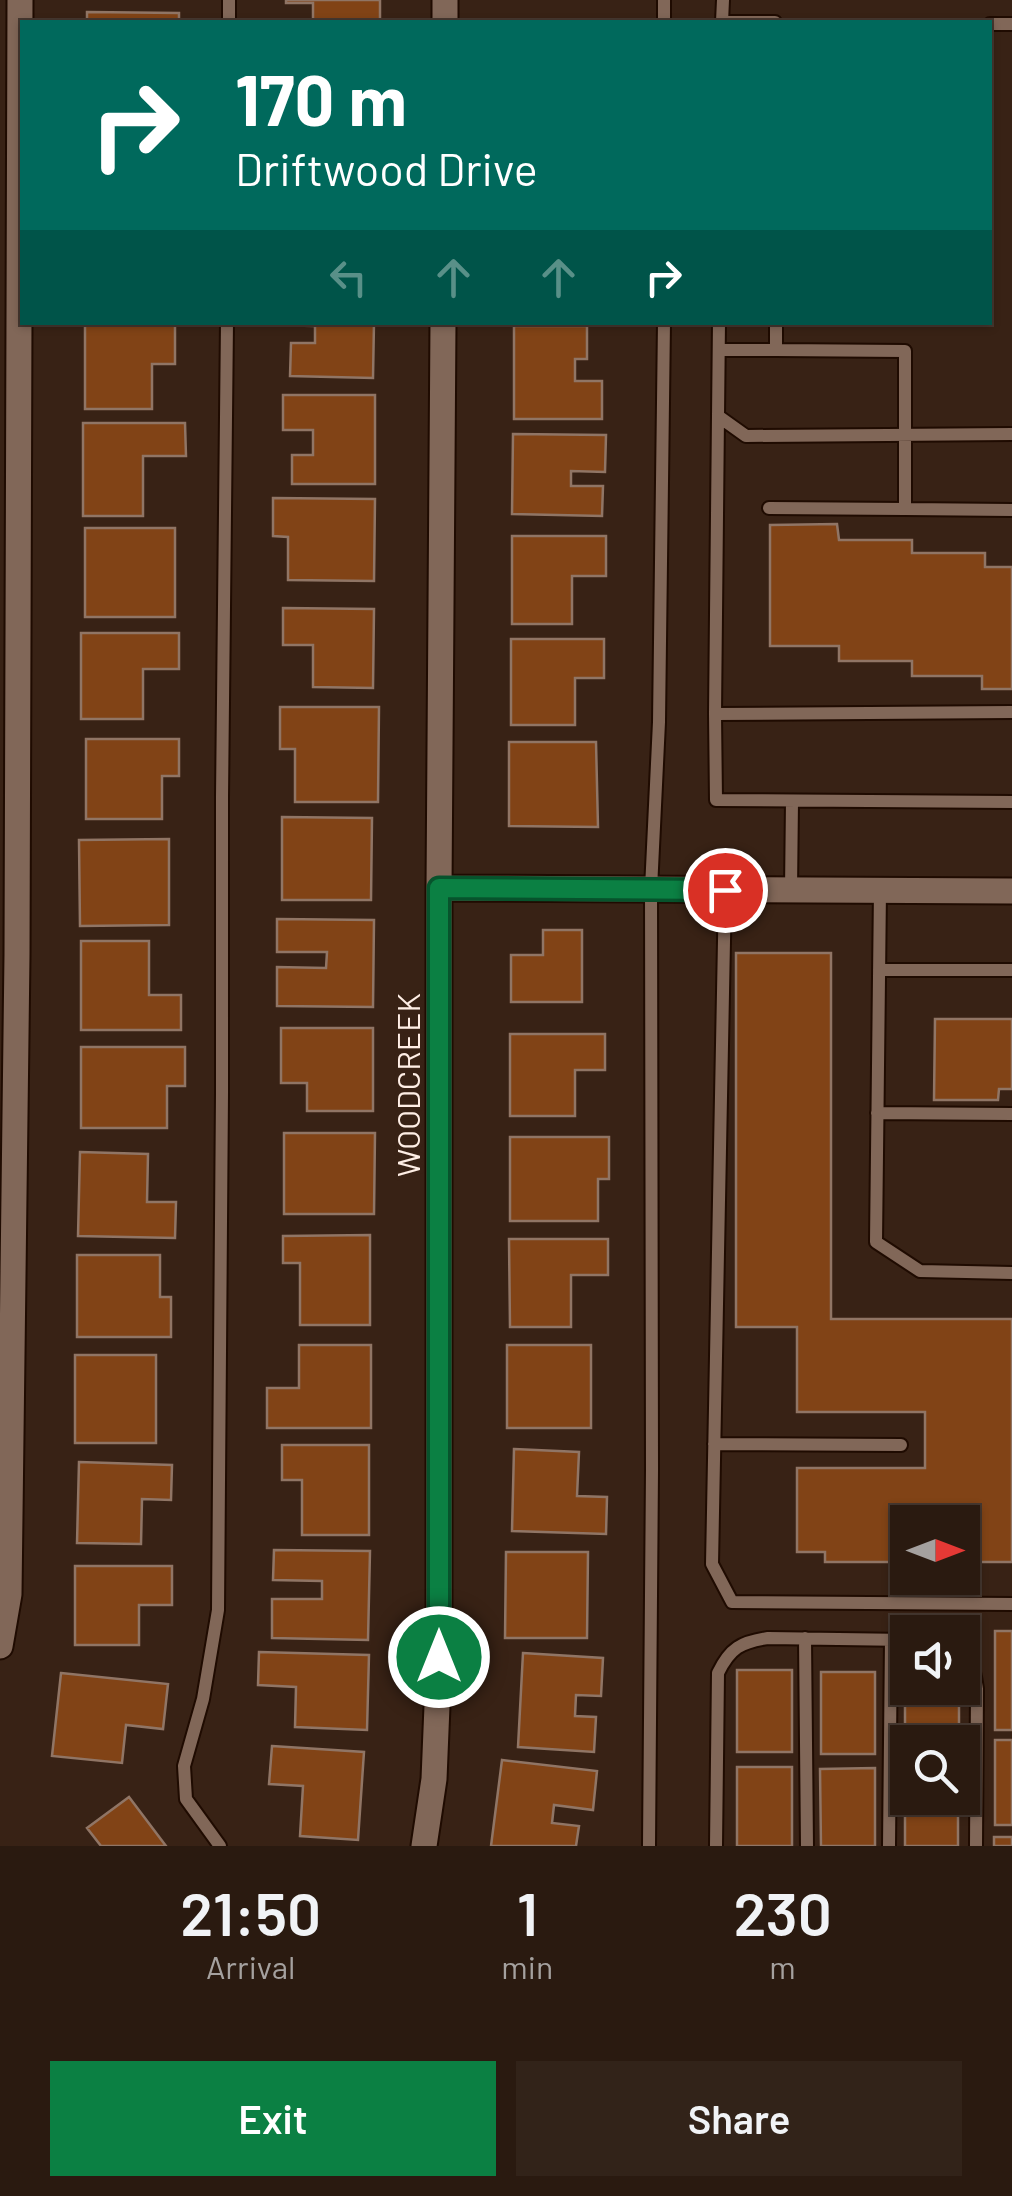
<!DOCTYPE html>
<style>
:root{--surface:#2a1a10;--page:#322319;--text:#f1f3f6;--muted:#a5a19f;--line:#463830;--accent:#0b8043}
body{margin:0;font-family:Barlow,sans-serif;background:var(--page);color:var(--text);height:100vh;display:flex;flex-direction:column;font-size:38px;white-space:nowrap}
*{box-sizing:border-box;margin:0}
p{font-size:32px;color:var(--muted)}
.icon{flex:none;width:55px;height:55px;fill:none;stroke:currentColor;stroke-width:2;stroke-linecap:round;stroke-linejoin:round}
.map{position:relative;height:1846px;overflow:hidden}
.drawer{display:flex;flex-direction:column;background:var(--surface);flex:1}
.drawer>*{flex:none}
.guide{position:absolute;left:20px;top:20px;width:972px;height:305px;border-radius:0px;box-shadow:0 2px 8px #0004,0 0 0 2px var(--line);background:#00695c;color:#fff;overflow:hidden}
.needle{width:65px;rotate:90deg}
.fabs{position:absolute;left:890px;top:1505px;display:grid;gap:20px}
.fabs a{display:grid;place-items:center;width:90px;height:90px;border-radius:0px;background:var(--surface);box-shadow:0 2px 8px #0004,0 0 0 2px var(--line);font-size:50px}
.pin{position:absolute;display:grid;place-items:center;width:85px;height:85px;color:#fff;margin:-42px;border:5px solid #fff;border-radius:50%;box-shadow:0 2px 10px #0007}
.me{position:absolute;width:110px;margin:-55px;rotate:0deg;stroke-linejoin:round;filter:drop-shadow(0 0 8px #0008)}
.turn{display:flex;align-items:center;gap:35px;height:210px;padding:0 50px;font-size:45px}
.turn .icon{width:130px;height:130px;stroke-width:2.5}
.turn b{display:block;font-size:70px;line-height:85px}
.lanes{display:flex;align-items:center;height:95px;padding:0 50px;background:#0003;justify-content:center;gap:50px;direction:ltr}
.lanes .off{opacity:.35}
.eta{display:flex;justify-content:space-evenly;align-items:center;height:170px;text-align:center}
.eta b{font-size:60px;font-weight:600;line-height:70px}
.primary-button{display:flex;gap:20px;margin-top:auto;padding:20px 50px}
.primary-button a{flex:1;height:115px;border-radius:0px;background:var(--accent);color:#fff;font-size:40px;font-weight:600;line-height:115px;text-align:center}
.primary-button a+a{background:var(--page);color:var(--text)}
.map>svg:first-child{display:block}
</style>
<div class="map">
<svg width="1012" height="1846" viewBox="0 0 1012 1846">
<rect width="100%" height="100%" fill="#382215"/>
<path fill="#814316" stroke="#907565" stroke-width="2.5" d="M286,0h94v22h-67v-19h-27z
M87,12l92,1v9h-92z
M85,322h90v42h-23v45h-67z
M271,322h103l-1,56 -83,-2 1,-33h24v-17l-44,-1z
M514,326h73v33h-12v22h27v38h-88z
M283,395h92v89h-83v-29h21v-25h-30z
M83,423h102l1,33h-43v60h-60z
M513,434l93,1 -1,37 -34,-1v15h32l-1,30 -90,-2z
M273,498l102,1 -1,82 -86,-1v-43l-15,-1z
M837,524l2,16h73v13h73v14h27v122h-30v-13h-70v-15h-73v-15h-69v-121z
M85,528h90v89h-90z
M512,536h94v40h-34v48h-60z
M283,608l91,1 -1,79 -60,-1v-42h-30z
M81,633h98v36h-36v50h-62z
M511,639h93v39h-29v47h-64z
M280,707h99l-1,95h-83v-53h-15z
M86,739h93v37h-17v43h-76z
M509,742h87l2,85 -89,-1z
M282,817l90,1 -1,82h-89z
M169,839v86l-89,1 -1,-86z
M277,919l97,1 -1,87 -96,-1v-39l49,1 1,-16h-50z
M543,930h39v72h-71v-47h32z
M81,941h68v54h32v35h-100z
M736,953h95v366h181v243h-50v-40h-54v40h-83v-10h-28v-84h128v-56h-128v-85h-61z
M935,1019h77v70h-13l-1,11h-64z
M281,1028h92v83h-66v-28h-26z
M510,1034h95v36h-30v46h-65z
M81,1047h104v39h-18v42h-86z
M284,1133h91l-1,81h-90z
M510,1137h99v42h-11v42h-88z
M80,1152l68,2 -1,48h29l-1,36 -97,-2z
M370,1235v90h-70v-62h-17v-27z
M509,1239h99v36h-37v52h-61z
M77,1255h83v42h11v40h-94z
M299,1345h72v83h-104v-40h32z
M507,1345h84v83h-84z
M75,1355h81v88h-81z
M282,1445h87v90h-67v-55h-20z
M514,1449l65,3 -2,44 30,1 -1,37 -94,-3z
M79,1462l93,3 -1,35 -29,-1 -1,45 -64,-1z
M274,1550l96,1 -2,89 -96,-2v-39h50v-18l-49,-1z
M506,1552h82l-1,86h-82z
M75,1566h97v39h-33v40h-64z
M995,1631h17v99h-17z
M259,1652l110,3 -2,75 -72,-3 1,-40 -38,-2z
M523,1653l80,5 -2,38 -25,-1 -1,21 21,1 -2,35 -76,-5z
M737,1670h55v82h-55z
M821,1672h54v82h-54z
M905,1672h3v16h51v54h-51v13h-3z
M61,1673l107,11 -5,45 -37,-4 -4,38 -70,-7z
M995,1740h17v85h-17z
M272,1746l92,6 -6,88 -58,-4 3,-50 -34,-2z
M502,1760l95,11 -4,39 -39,-5 -2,18 27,3 -3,20h-85z
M737,1767h55v79h-55z
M875,1768v78h-54l-1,-77z
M905,1769h3v29h50v48h-53z
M129,1797l37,49h-65l-14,-18z
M994,1837h18v9h-18z"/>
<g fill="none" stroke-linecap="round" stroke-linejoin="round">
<defs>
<path id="lane" d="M664,0v22
M229,22v-22
M722,22h53
M722,22l1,-22
M990,24h22
M719,322l-1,94 28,20 266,-2
M776,322v28l129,1v158l107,1
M719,350h57
M718,416l-3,298 297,-2
M769,508l136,1
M715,714l1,86 296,2
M725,889l-13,675 20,38 280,2
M791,890l1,-89
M880,890l-4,352 44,29 92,2
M879,970h133
M877,1113l135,1
M714,1444l187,1
M805,1638l2,208
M962,1650c11,9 13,26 15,39l-1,157
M220,1846l-34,-47 -2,-33 19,-67 15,-89 4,-517v-296l5,-475
M649,1846l3,-376 -1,-581 8,-167 5,-400
M716,1846l2,-173c12,-25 23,-31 50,-35l140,2
M889,1846l2,-206"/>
<path id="street" d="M445,22v-22
M439,888l573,3
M0,1646l9,-52 8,-639 3,-955
M424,1846l10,-67 5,-122v-769l4,-566"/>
</defs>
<use href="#lane" stroke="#1f0b01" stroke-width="16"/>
<use href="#street" stroke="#1f0b01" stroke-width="29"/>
<use href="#lane" stroke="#816758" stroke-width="12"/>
<use href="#street" stroke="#816758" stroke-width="25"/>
</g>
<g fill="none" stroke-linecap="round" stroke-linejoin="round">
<defs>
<path id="route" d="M439,1657v-769l286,2"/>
</defs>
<use href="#route" stroke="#07532c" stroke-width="25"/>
<use href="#route" stroke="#0b8043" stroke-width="18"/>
</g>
<g text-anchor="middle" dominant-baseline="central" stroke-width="8" stroke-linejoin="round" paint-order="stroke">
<g font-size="32" fill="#feeee5" stroke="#382215">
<text transform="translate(407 1085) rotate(-90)">WOODCREEK</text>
</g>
</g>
</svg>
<div class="fabs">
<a><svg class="needle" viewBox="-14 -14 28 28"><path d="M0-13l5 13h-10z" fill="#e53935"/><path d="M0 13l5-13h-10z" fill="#a5a19f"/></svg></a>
<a><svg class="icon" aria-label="sound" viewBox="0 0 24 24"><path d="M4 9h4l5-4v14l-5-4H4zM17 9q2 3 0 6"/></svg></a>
<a><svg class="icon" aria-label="search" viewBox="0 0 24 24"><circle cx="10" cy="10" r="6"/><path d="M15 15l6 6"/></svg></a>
</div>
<div class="pin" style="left:725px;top:890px;background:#d93025"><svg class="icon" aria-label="arrive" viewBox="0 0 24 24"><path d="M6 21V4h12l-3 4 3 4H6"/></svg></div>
<svg class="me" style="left:439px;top:1657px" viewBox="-20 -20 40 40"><circle r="17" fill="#0b8043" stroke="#fff" stroke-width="3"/><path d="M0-11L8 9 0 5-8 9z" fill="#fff"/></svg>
<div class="guide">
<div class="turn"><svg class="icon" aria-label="right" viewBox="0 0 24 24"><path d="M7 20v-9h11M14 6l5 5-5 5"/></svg><div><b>170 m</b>Driftwood Drive</div></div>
<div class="lanes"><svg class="icon off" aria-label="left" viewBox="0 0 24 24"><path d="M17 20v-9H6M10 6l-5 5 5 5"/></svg><svg class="icon off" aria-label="ahead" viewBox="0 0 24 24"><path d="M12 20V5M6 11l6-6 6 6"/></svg><svg class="icon off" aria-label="ahead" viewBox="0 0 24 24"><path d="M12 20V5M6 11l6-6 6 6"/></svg><svg class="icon" aria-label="right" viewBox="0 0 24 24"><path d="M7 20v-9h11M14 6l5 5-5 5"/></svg></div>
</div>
</div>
<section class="drawer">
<div class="eta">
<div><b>21:50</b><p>Arrival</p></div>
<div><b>1</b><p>min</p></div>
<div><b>230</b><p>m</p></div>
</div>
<div class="primary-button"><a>Exit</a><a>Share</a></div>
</section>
